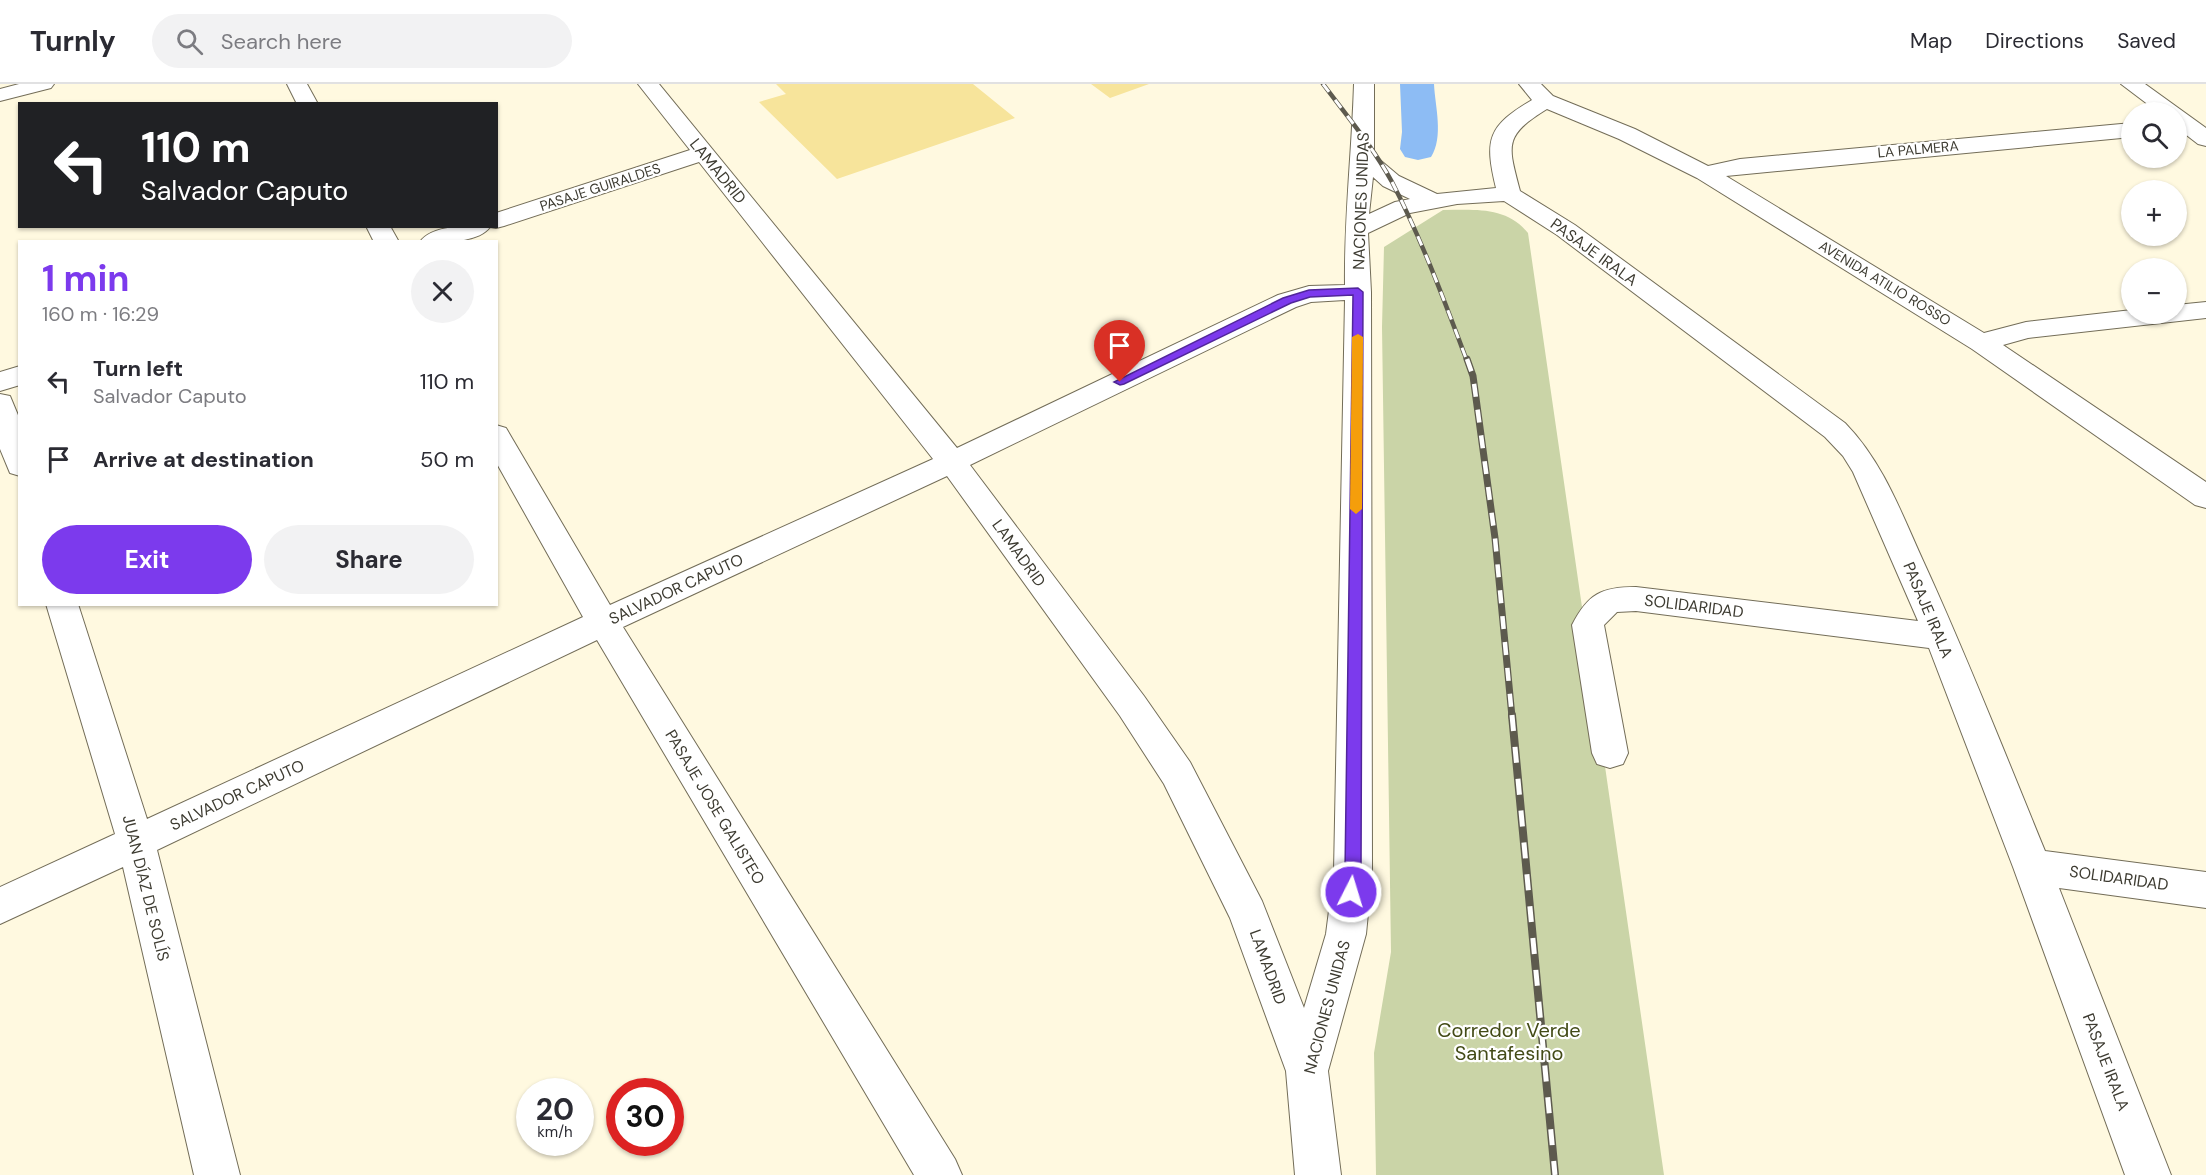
<!DOCTYPE html>
<meta charset="utf-8">
<style>
:root{--surface:#fff;--page:#f2f2f3;--text:#2b2b33;--muted:#7c7c81;--line:#e1e1e2;--accent:#7c3aed}
body{margin:0;font-family:"DM Sans",sans-serif;background:var(--page);color:var(--text);height:100vh;display:flex;flex-direction:column;font-size:22px;white-space:nowrap}
*{box-sizing:border-box;margin:0}
p{font-size:20px;color:var(--muted)}
.icon{flex:none;width:33px;height:33px;fill:none;stroke:currentColor;stroke-width:2;stroke-linecap:round;stroke-linejoin:round}
.map{position:relative;flex:1;overflow:hidden}
.details{position:absolute;left:18px;top:156px;width:480px;height:366px;display:flex;flex-direction:column;background:var(--surface);border-radius:0px;box-shadow:0 2px 4px #0004}
.details>*{flex:none}
.hud{position:absolute;left:18px;top:18px;width:480px;height:126px;border-radius:0px;box-shadow:0 2px 4px #0004;background:#202124;color:#fff;overflow:hidden}
.controls{position:absolute;left:2121px;top:18px;display:grid;gap:12px}
.controls a{display:grid;place-items:center;width:66px;height:66px;border-radius:50%;background:var(--surface);box-shadow:0 2px 4px #0004;font-size:30px}
.speed{position:absolute;left:516px;top:994px;display:flex;gap:12px;font-size:30px;font-weight:700;text-align:center}
.speed>*{display:grid;place-content:center;width:78px;height:78px;border-radius:50%;background:var(--surface);box-shadow:0 2px 4px #0004;line-height:1}
.speed small{font-size:15px;font-weight:400}
.speed .limit{border:9px solid #d22;background:#fff;color:#111}
.pin{position:absolute;display:grid;place-items:center;width:51px;height:51px;color:#fff;margin:-62px -26px;border-radius:50% 50% 50% 0;rotate:-45deg;box-shadow:0 0 6px #0007}
.pin .icon{rotate:45deg}
.me{position:absolute;width:66px;margin:-33px;rotate:5deg;stroke-linejoin:round;filter:drop-shadow(0 0 4px #0008)}
.turn{display:flex;align-items:center;gap:21px;height:126px;padding:0 24px;font-size:27px}
.turn .icon{width:78px;height:78px;stroke-width:2.5}
.turn b{display:block;font-size:42px;line-height:51px}
.round{display:grid;place-items:center;flex:none;width:63px;height:63px;border-radius:32px;background:var(--page)}
.head{display:flex;align-items:center;justify-content:space-between;height:102px;padding:0 24px}
h1{font-size:36px;font-weight:700;line-height:45px;color:var(--accent)}
.action{display:flex;gap:12px;margin-top:auto;padding:12px 24px}
.action a{flex:1;height:69px;border-radius:36px;background:var(--accent);color:#fff;font-size:24px;font-weight:700;line-height:69px;text-align:center}
.action a+a{background:var(--page);color:var(--text)}
ul{padding:0;list-style:none}
li{display:flex;align-items:center;gap:18px;height:78px;padding:0 24px}
li div{flex:1}
li b{display:block;font-size:22px}
li em{font-style:normal}
header{display:flex;align-items:center;gap:36px;box-sizing:border-box;height:84px;padding:0 30px;background:var(--surface);border-bottom:2px solid var(--line)}
header strong{font-size:28px}
nav{display:flex;gap:33px;margin-inline-start:auto;font-size:21px}
.search{width:420px;height:54px;background:var(--page);display:flex;align-items:center;gap:15px;box-sizing:border-box;padding:0 21px;border-radius:33px;color:var(--muted);font-size:22px}
.map>svg:first-child{display:block}
</style>
<header>
<strong>Turnly</strong>
<div class="search"><svg class="icon" aria-label="search" viewBox="0 0 24 24"><circle cx="10" cy="10" r="6"/><path d="M15 15l6 6"/></svg>Search here</div>
<nav><a>Map</a><a>Directions</a><a>Saved</a></nav>
</header>
<div class="map">
<svg width="2206" height="1091" viewBox="0 0 2206 1091">
<rect width="100%" height="100%" fill="#fff9e0"/>
<path fill="#cad4a7" d="M1443,126c32,0 63,-4 85,23l136,942h-288l-2,-122 17,-101 -9,-625 2,-80z"/>
<g fill="none" stroke-linecap="round" stroke-linejoin="round">
<path fill="#8dbcf4" fill-rule="evenodd" d="M1400,0h34c1,22 10,53 -3,73l-13,3 -13,-3 -5,-8 2,-17z"/>
</g>
<path fill="#f7e49b" d="M776,0h197l42,34 -178,61 -78,-77 27,-8z
M1091,0h58l-39,14z"/>
<g fill="none" stroke-linecap="round" stroke-linejoin="round">
<defs>
<path id="minor" d="M19,0h35l-3,4 -51,13v-12z
M287,0h20l11,20h-21z
M638,0h21l298,364 321,-153 31,-9 36,-1c-1,-67 7,-134 9,-201h20v71l25,21 38,18 59,-6c-12,-49 -8,-62 36,-88l-13,-16h22l12,12 82,33 73,37 32,-7 392,-36v14l-406,39 258,157 42,-11 106,-12v4h44v-9l30,-3v16l-178,20 -25,7 203,137v26l-11,-3 -223,-156 -275,-171 -78,-39 -72,-30c-44,27 -39,36 -27,82l55,34 270,198c39,40 57,92 80,142 43,94 81,191 120,286l161,21v36l-147,-20 112,287h-46l-112,-308 -84,-219 -293,-37 -19,1 -13,13 24,128 -5,11 -13,4 -13,-4 -5,-11 -20,-128c16,-31 29,-38 64,-38l282,34 -65,-149 -10,-16 -18,-19 -268,-202 -53,-34 -47,3 -47,9 -42,20 3,59 1,580 -6,62 -38,137 13,104h-46l-9,-104 -56,-153 -66,-134 -44,-68 -173,-240 -324,151 332,532 7,16h-48l-317,-535 -440,210 83,325h-46l-71,-308 -123,57v-37l115,-53 -69,-230h32l69,215 436,-202 -87,-155v-37l10,3 104,177 323,-146 -234,-297 -195,64 -8,2 -6,-1c-12,17 -51,15 -70,15 13,-19 56,-16 76,-16v-13l194,-63zM1373,93l10,9 27,13 -15,3 -26,12zM1345,216l-11,572 -8,62 -22,74 -42,-107 -72,-139 -46,-66 -174,-231 326,-158 15,-5z
M2121,0h24l61,44v18l-8,-2 -22,-17v-15h-18z
M366,142h24l9,16h-25z
M20,282v19l-20,6v-19z
M0,310l10,2 10,24v56l-10,-3 -10,-24z"/>
</defs>
<use href="#minor" stroke="#736d58" stroke-width="2"/>
<use href="#minor" fill="#fff" fill-rule="evenodd"/>
<defs>
<path id="rail-far2" d="M1323,0c24,32 50,63 69,98 30,58 52,118 75,179"/>
<path id="rail-far1" d="M1467,275l6,17 22,162 17,179"/>
<path id="rail" d="M1512,631l43,460"/>
</defs>
<use href="#rail-far2" stroke="#5d5a4e" stroke-width="4.5"/>
<use href="#rail-far1" stroke="#5d5a4e" stroke-width="7"/>
<use href="#rail" stroke="#5d5a4e" stroke-width="8"/>
<use href="#rail-far2" stroke="#fff" stroke-width="3" stroke-dasharray="10" stroke-linecap="butt"/>
<use href="#rail-far1" stroke="#fff" stroke-width="4.5" stroke-dasharray="13" stroke-linecap="butt"/>
<use href="#rail" stroke="#fff" stroke-width="5" stroke-dasharray="16" stroke-linecap="butt"/>
</g>
<path fill="#7c3aed" stroke="#51269a" stroke-width="1.5" d="M1358,204l5,4 -2,580 -5,26 -5,2 -6,-2 -2,-6 2,-20 8,-577 -43,2 -19,6 -167,81 -4,1 -6,-3 169,-84 26,-8z"/>
<path fill="#f59e0b" d="M1358,250l5,3 -1,172 -6,5 -6,-5 2,-172z"/>
<g text-anchor="middle" dominant-baseline="central" stroke-width="4.5" stroke-linejoin="round" paint-order="stroke">
<g font-size="14" fill="#3d3b31" stroke="#fff">
<text transform="translate(1918 65) rotate(-5)">LA PALMERA</text>
<text transform="translate(600 103) rotate(-18)">PASAJE GUIRALDES</text>
<text transform="translate(1885 199) rotate(31)">AVENIDA ATILIO ROSSO</text>
</g>
<g font-size="16" fill="#3d3b31" stroke="#fff">
<text transform="translate(718 87) rotate(51)">LAMADRID</text>
<text transform="translate(1361 117) rotate(-88)">NACIONES UNIDAS</text>
<text transform="translate(1594 168) rotate(36)">PASAJE IRALA</text>
<text transform="translate(1019 469) rotate(54)">LAMADRID</text>
<text transform="translate(676 505) rotate(-25)">SALVADOR CAPUTO</text>
<text transform="translate(1694 522) rotate(7)">SOLIDARIDAD</text>
<text transform="translate(1928 526) rotate(67)">PASAJE IRALA</text>
<text transform="translate(237 711) rotate(-25)">SALVADOR CAPUTO</text>
<text transform="translate(715 723) rotate(59)">PASAJE JOSE GALISTEO</text>
<text transform="translate(2119 794) rotate(8)">SOLIDARIDAD</text>
<text transform="translate(146 804) rotate(76)">JUAN DÍAZ DE SOLÍS</text>
<text transform="translate(1268 883) rotate(70)">LAMADRID</text>
<text transform="translate(1327 923) rotate(-75)">NACIONES UNIDAS</text>
<text transform="translate(2106 978) rotate(69)">PASAJE IRALA</text>
</g>
<g font-size="20" fill="#434b17" stroke="#fff">
<text x="1509" y="946">Corredor Verde<tspan x="1509" dy="23">Santafesino</tspan></text>
</g>
</g>
</svg>
<div class="controls">
<a><svg class="icon" aria-label="search" viewBox="0 0 24 24"><circle cx="10" cy="10" r="6"/><path d="M15 15l6 6"/></svg></a>
<a>+</a>
<a>−</a>
</div>
<div class="speed"><div>20<small>km/h</small></div><div class="limit">30</div></div>
<div class="pin" style="left:1120px;top:298px;background:#d93025"><svg class="icon" aria-label="arrive" viewBox="0 0 24 24"><path d="M6 21V4h12l-3 4 3 4H6"/></svg></div>
<svg class="me" style="left:1351px;top:808px" viewBox="-20 -20 40 40"><circle r="17" fill="#7c3aed" stroke="#fff" stroke-width="3"/><path d="M0-11L8 9 0 5-8 9z" fill="#fff"/></svg>
<div class="hud">
<div class="turn"><svg class="icon" aria-label="left" viewBox="0 0 24 24"><path d="M17 20v-9H6M10 6l-5 5 5 5"/></svg><div><b>110 m</b>Salvador Caputo</div></div>
</div>
<section class="details">
<div class="head"><div><h1>1 min</h1><p>160 m · 16:29</p></div><a class="round"><svg class="icon" aria-label="close" viewBox="0 0 24 24"><path d="M6 6l12 12M18 6L6 18"/></svg></a></div>
<ul>
<li><svg class="icon" aria-label="left" viewBox="0 0 24 24"><path d="M17 20v-9H6M10 6l-5 5 5 5"/></svg><div><b>Turn left</b><p>Salvador Caputo</p></div><em>110 m</em></li>
<li><svg class="icon" aria-label="arrive" viewBox="0 0 24 24"><path d="M6 21V4h12l-3 4 3 4H6"/></svg><div><b>Arrive at destination</b></div><em>50 m</em></li>
</ul>
<div class="action"><a>Exit</a><a>Share</a></div>
</section>
</div>
